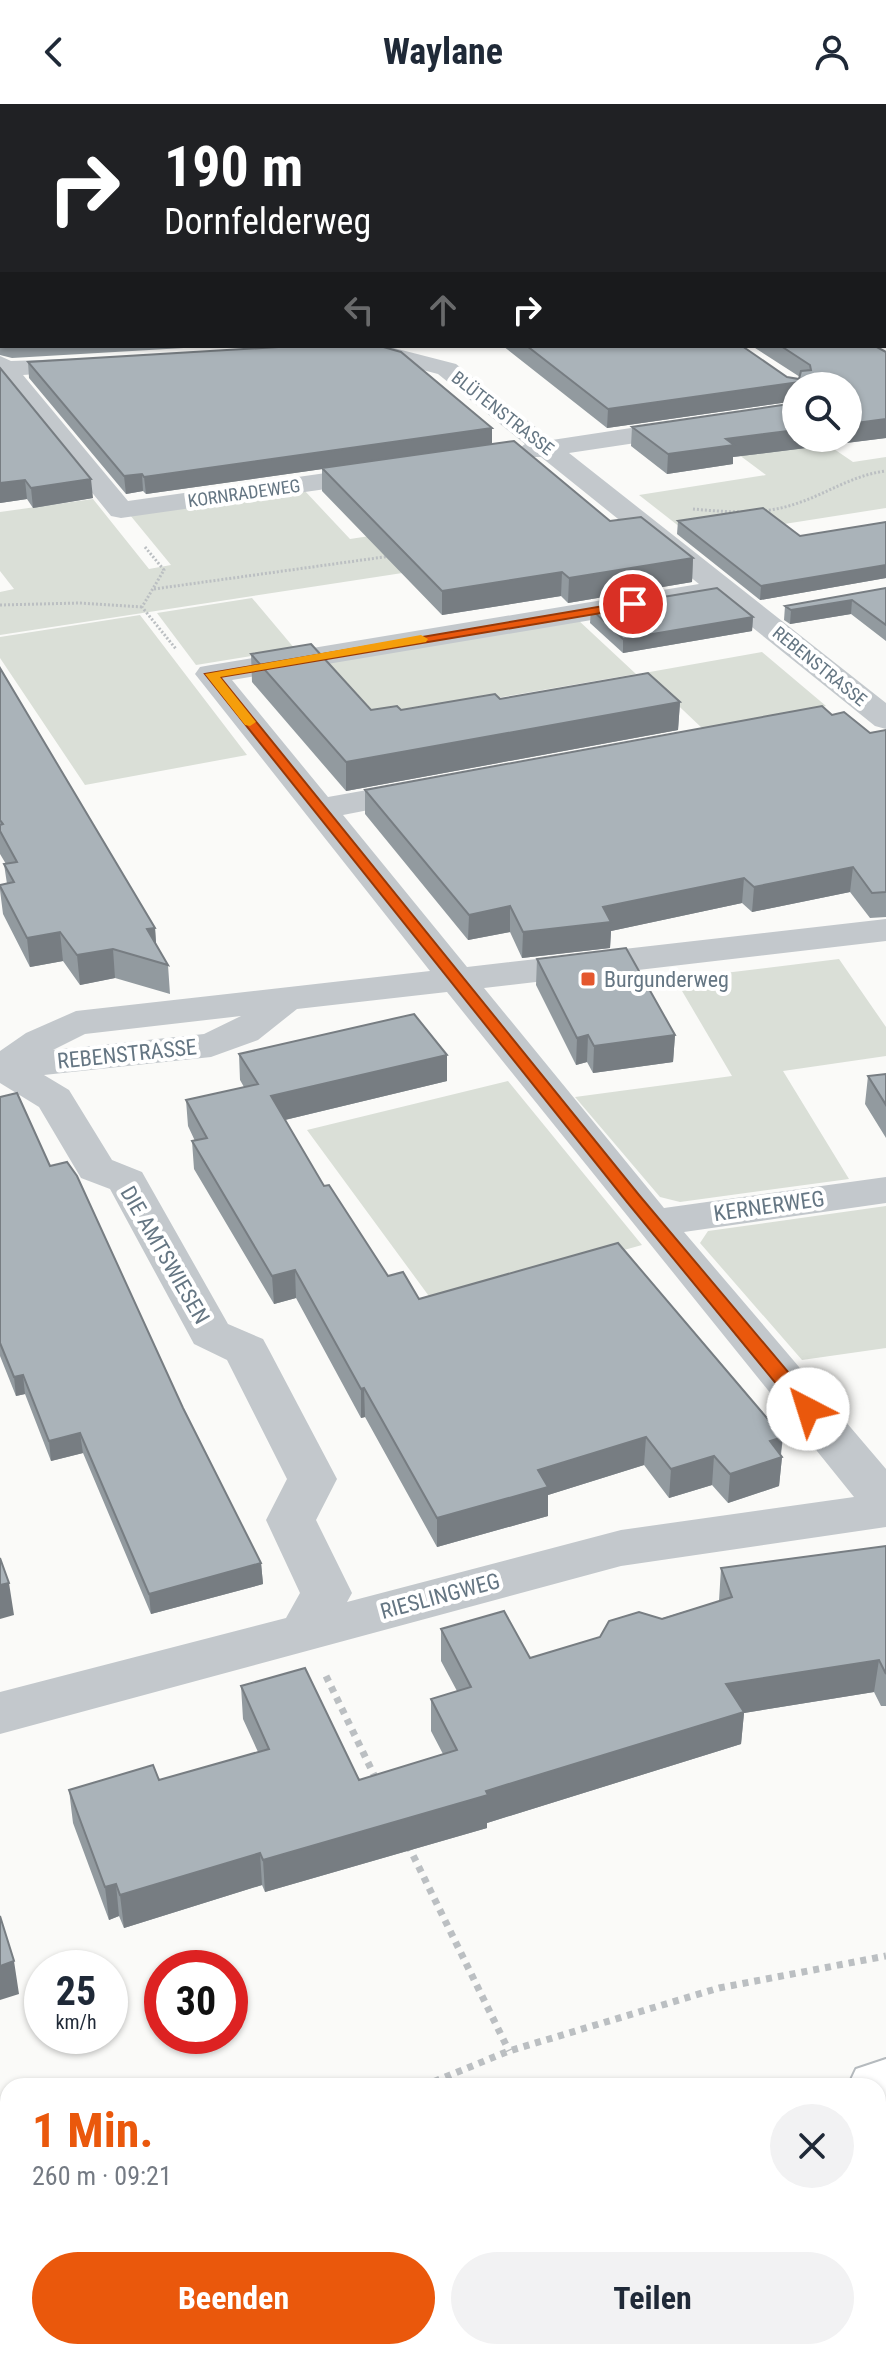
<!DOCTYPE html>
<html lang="de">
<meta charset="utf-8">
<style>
:root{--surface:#fff;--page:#f2f2f3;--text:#1f2937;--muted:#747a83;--accent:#ea580c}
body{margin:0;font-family:"Roboto Condensed",sans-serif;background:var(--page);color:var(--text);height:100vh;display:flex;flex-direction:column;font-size:30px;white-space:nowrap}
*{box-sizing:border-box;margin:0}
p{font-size:26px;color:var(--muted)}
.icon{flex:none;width:44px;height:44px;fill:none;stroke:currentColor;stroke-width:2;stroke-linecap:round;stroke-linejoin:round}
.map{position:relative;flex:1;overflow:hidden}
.sheet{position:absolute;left:0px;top:1974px;width:886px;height:282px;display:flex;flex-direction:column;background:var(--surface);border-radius:24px 24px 0 0;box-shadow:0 2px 6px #0004}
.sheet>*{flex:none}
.top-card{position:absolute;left:0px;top:0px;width:886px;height:244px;box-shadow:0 2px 6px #0004;background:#202124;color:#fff;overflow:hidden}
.controls{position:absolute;left:782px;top:268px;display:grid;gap:16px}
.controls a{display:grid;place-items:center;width:80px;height:80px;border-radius:50%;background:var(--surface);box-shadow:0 2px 6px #0004;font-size:40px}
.speed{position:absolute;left:24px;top:1846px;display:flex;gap:16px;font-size:40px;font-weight:700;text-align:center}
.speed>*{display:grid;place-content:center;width:104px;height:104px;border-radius:50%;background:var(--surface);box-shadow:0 2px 6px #0004;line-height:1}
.speed small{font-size:20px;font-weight:400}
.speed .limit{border:12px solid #d22;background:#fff;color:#111}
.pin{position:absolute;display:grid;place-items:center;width:68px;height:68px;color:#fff;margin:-34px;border:4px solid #fff;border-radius:50%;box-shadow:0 2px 8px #0007}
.me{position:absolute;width:88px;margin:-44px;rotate:320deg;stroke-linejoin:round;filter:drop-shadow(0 0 6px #0008)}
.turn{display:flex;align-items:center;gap:28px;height:168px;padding:0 32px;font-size:36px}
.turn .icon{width:104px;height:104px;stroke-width:2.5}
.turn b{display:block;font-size:56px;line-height:68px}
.lanes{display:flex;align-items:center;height:76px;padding:0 32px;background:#0003;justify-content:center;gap:40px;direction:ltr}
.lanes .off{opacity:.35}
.round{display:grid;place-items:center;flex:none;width:84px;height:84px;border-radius:42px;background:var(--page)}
.overview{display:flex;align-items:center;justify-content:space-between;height:136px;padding:0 32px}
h1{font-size:48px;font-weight:700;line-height:60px;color:var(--accent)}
.primary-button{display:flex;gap:16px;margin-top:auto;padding:16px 32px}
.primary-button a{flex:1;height:92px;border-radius:48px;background:var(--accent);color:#fff;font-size:32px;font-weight:700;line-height:92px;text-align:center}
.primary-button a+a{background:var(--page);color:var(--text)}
header{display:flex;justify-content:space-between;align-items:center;height:104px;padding:0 32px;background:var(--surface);font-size:36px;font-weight:700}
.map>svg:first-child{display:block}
</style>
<header><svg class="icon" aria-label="back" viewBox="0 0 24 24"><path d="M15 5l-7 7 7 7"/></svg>Waylane<svg class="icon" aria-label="person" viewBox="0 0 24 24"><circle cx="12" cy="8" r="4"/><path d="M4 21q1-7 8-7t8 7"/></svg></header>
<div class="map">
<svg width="886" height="2255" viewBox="0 0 886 2255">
<rect width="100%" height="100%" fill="#fafaf8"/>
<path fill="#dadfd7" d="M375,0h511v40l-2,-38h-527z
M707,327l111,7 35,24 33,-5v51l-192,30 -55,-43 127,-20z
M304,386l46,49 231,-35 42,35 -623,96v-43l14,-3 -14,-18v-59l93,-13 56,70 22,-4 -41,-50z
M252,494l43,51 -99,16 -39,-52z
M140,511l107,140 -162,30 -85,-127v-21z
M577,515l59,55 -261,45 -50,-58z
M762,548l64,54 -123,23 -59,-56z
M839,855l47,68v29l-103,15 66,108 -169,23 -20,-5 -85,-100 157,-21 -57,-97z
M508,977l134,164 -208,58 -127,-173z
M886,1102v142l-84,12 -102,-117 8,-12z"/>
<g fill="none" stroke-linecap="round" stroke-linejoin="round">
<path stroke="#d5d9db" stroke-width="21" stroke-dasharray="21 10" stroke-linecap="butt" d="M504,0l5,2"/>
<defs>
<path id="primary" d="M886,1955v56l-8,2v-31h-30l8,-17z
M114,2248h82l-3,7h-82z"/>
</defs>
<use href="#primary" stroke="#b5babe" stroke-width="4"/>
<path stroke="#bbbfc2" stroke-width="3" stroke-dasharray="2 2" stroke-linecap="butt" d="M693,405c33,3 68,6 99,-4 33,-10 60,-30 94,-34
M145,443l19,23 -22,37 34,42
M154,485l237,-33
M0,501l80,-2 62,4"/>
<path stroke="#bbbfc2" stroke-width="7" stroke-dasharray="6 6" stroke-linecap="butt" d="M326,1572l50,103
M408,1741l101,206
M423,1982l86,-35 210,-63 167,-32
M878,2059l8,-3
M0,2151l8,-3
M306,2255l15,-7"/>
<path fill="#c3c8cc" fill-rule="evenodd" d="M884,211l2,1v15l-2,-1z
M341,242h45l70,18 96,76 244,-37v16l-227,34 317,250v26l-11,-3 -158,-127 -485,81 96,117 95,-17 12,3 5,7 -5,7 -92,18 124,152 419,-48v22l-402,47 180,220 222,-31v26l-202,29 202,237v58l-265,39 -621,168v-42l286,-74 14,-25 -34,-73 21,-41 -60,-119 -33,-16 -84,-155 -29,-11 -42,-71 -39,-24v-32l26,-18 50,-22 354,-40 -235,-297 5,-7 11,-2 488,-81 -158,-127h-21l-4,-6 9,-7 -87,-70 -57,-15 -39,-4 -4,-5zM447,888l407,505 -233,33 -274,72 5,-9 -36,-73 21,-41 -68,-129 -6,-11 -35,-15 -86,-152 -30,-12 -43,-70 -25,-15 167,-18 47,-17 39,-31zM241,912l-37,18 -151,16 32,-16z
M0,252l11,5 87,-3 3,5 -3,5 -9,2 -66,5 105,126 254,-36 9,2 4,6 -4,6 -9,2 -261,37 -10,-2 -111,-137z
M406,2248h71l3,7h-71z"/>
<use href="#primary" fill="#fff" fill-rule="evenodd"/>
<path stroke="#a2aab0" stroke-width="3" stroke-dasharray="6 3" stroke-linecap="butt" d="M507,2l18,-2
M546,2l17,-2"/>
</g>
<path fill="#929a9f" d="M6,0h208l-19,2h-187z
M2,166v76h216l-206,12 -12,-3v-84z
M503,242h239l45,31 12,2 1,-2 -48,-31h123l11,6v86l-153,19v7l-66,10 -36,-28 1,-19 164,-24v35h52v-52h-52v15l-189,27z
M28,258l464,66v16l118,77 83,37 -1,24 -124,21 -7,-7 -119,19 -120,-124v-22l-176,25 -3,-3 -17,3 -97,-116z
M0,264l93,130 -60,10 -6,-9 -27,4z
M678,417l122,15 86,-14v56l-126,22 -83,-66z
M886,484v53l-35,-27 -61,10 -6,-4 1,-14z
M591,505l162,8 -1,14 -129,22 -33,-30z
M251,550l120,56h30l99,-11 180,3 -2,28 -332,61 -94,-109z
M0,564l155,260 1,18 12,19 2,29 -55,-16 -35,7 -17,-24 -33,6 -27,-53 -3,-24v-5l7,-1 -3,-20h2l-6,-10z
M832,611l38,18 16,-3v187l-16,1 -20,-26 -98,20 -10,-9 -131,28 -1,17 -88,10 -12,-26 -42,8 -103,-126v-24z
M537,855l138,76 -2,27 -80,11 -6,-11 -11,3 -40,-80z
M239,950l208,1v26l-162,39 39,66 64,90 31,23 364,138 -2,18 1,2 -3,29 -51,17 -16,-18 -43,13 -25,-33 -96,30v21l-111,31 -72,-130 -4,1 -65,-120 -22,6 -80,-135 -2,-28h3l-7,-15 -2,-26 58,-13 -4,-7z
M886,970v64l-21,-34 3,-28z
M0,993l50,69 133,242 78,155 2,21 -112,30 -68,-161 -32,8 -26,-67 -9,2 -16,-40z
M886,1442v160h-5l-7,-14 -130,21 -3,31 -254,79v5l-222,64 -3,-7 -138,43 -5,-12 -10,4 -36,-97 -4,-33 90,-10 99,-28 -15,-33 -2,-33 118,94 84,-26 -12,-23v-32l26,-8 -16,-30v-32l89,29 189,-57 2,-33z"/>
<path fill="#777d82" d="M152,0h62l-19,2h-43z
M800,278l-1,4h-3v15l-189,27 1,-19z
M886,315v19l-153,19v7l-66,10 1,-20 58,-15 70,-9v8h52v-14z
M492,324v17l-346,49 -2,-17z
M142,370l1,17 -17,3 -2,-18z
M91,375l2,19 -60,10 -2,-20z
M25,376l2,19 -27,4v-20z
M693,454l-1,24 -124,21 1,-25z
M886,461v13l-126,22 1,-14z
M562,468l-1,24 -119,19v-24z
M852,496l-1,14 -61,10 1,-14z
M753,513l-1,14 -129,22v-14z
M680,598l-2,28 -332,61v-29z
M853,763l-3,25 -98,20 2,-25z
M744,774l-2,25 -131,28 -1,17 -88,10 1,-26 80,-25z
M510,802v26l-42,8 1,-25z
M155,824l2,29 -10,-28z
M60,828l3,29 -33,6 -3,-29z
M113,845l2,29 -35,7 -3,-30z
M588,931l-1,27 -11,3 1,-27z
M675,931l-2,27 -80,11 1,-27z
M447,951v26l-175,42 -1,-27z
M295,1166l1,28 -22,6 -2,-28z
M23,1271l2,19 -9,2 -2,-19z
M364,1284l1,29 -4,1v-29z
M80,1329l3,20 -32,8 -2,-20z
M646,1333l-2,28 -96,30v21l-111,31v-29l101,-48z
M783,1333l-3,20h2l-3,29 -51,17 2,-29 40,-33z
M714,1352l-2,29 -43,13 2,-29z
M261,1459l2,21 -112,30 -2,-20z
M9,1479l5,32 -14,4v-34z
M879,1556l-5,32 -130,21 -3,31 -254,79v5l-222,64 -2,-32 223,-69 240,-107z
M260,1749l2,32 -138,43 -4,-33z
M116,1780l3,32 -10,4 -4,-33z
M14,1857l5,33 -19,6v-34z"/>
<path fill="#aab3b9" stroke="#777d82" stroke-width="2" d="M22,0h141l2,2h-140z
M2,166v68l-2,-1v-66z
M295,242h85l21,6 91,76 -348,49 -2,-3 -18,2 -96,-114z
M527,242h215l45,31 12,2 2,-8 10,-1 -1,-5 -29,-19h94l11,6v67l-38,5v-38h-49l1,-4 -192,27z
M0,264l91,111 -60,9 -6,-8 -25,3z
M796,299v27l-70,9 8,6 -66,9 -36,-27z
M514,337l96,80 31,-4 52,41 -124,20 -7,-6 -120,19 -120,-123z
M763,404l37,28 86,-14v43l-125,21 -83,-65z
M717,484l36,29 -130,22 -32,-30z
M886,484v37l-34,-25 -61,10 -6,-4z
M311,540l60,66 26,-4 4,4 94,-16 5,5 148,-26 32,29 -334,60 -95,-108z
M0,564l155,260 -8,1 21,36 -55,-16 -36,6 -17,-23 -33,6 -27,-52v-1l14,-3 -10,-18 13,-2 -17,-31v-6l3,-1 -3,-4z
M822,602l10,9 12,-3 26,21 16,-3v162l-14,1 -19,-26 -99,20 -10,-9 -141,29 8,15 -88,10 -13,-26 -41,9 -104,-125z
M626,844l49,87 -81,11 -6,-11 -11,3 -40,-79z
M414,910l33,41 -176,41 53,90 5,-1 59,91 15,-4 16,27 199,-56 165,194 -13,4 12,16 -52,17 -16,-18 -43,13 -25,-32 -108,33 10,17 -111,31 -73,-130 -3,1 -66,-119 -23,6 -80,-135 15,-3 -21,-38 72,-16 -19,-30z
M886,970v31l-18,-29z
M17,989l33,73 17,-4 10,14 106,232 78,155 -112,31 -69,-161 -31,8 -26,-66 -9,2 -14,-34v-246z
M886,1442v128l-7,-14 -153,24 18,28 -258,79 2,4 -225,65 -3,-7 -140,42 -4,-11 -11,3 -36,-97 84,-25 6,15 110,-31 -28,-63 64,-18 54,112 98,-30 -26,-51 40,-12 -30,-58 63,-18 26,47 70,-21 9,-16 30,-9 23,7 70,-22 -11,-29z
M0,1454l9,25 -9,2z
M0,1812l14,45 -14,5z"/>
<path fill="#ea580c" stroke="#983908" stroke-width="2" d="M633,497l4,1v5l-417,70 419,518 176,209 3,5 -10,7 -7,-2 -174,-212 -422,-528z"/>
<path fill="#f59e0b" d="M421,531l7,4 -2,3 -206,35 36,45 -6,4 -5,-1 -40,-51z"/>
<rect fill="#e4572e" stroke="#fff" stroke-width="3" x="580" y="867" width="16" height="16" rx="4"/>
<g text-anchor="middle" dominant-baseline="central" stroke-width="8" stroke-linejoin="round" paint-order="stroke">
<g font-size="18" fill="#657683" stroke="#fff">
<text transform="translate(503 309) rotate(38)">BLÜTENSTRASSE</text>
<text transform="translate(244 389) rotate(-8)">KORNRADEWEG</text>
<text transform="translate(820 562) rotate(39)">REBENSTRASSE</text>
</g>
<g font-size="22" fill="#657683" stroke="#fff" text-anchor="start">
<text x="604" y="875">Burgunderweg</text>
</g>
<g font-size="22" fill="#657683" stroke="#fff">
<text transform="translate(127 950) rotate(-6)">REBENSTRASSE</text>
<text transform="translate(769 1102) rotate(-8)">KERNERWEG</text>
<text transform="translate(165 1151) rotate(60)">DIE AMTSWIESEN</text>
<text transform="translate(440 1492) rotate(-15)">RIESLINGWEG</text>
</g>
</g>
</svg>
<div class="controls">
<a><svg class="icon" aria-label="search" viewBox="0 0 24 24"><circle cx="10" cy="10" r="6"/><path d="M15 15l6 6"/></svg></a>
</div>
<div class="speed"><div>25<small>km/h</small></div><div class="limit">30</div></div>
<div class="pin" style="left:633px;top:500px;background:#d93025"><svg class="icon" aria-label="arrive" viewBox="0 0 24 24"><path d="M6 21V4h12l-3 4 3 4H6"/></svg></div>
<svg class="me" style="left:808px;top:1305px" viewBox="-20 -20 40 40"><circle r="19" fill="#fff"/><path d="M0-13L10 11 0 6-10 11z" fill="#ea580c"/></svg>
<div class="top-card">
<div class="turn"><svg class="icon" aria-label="right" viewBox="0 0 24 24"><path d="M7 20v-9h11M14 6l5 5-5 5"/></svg><div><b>190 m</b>Dornfelderweg</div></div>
<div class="lanes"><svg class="icon off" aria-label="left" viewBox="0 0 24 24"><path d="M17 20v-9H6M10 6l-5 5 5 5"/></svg><svg class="icon off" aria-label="ahead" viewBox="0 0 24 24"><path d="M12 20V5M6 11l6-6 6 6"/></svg><svg class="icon" aria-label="right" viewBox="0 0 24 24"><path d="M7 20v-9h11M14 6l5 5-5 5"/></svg></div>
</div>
<section class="sheet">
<div class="overview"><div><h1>1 Min.</h1><p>260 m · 09:21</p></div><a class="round"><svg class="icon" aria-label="close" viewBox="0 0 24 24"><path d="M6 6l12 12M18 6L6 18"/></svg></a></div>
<div class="primary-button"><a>Beenden</a><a>Teilen</a></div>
</section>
</div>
